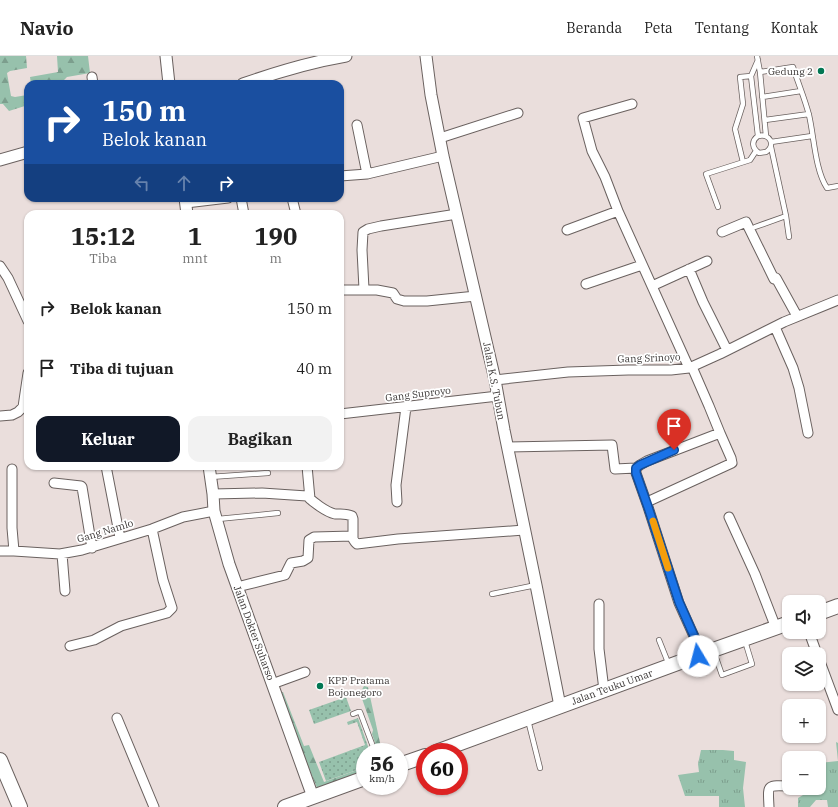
<!DOCTYPE html>
<html lang="id">
<meta charset="utf-8">
<style>
:root{--surface:#fff;--page:#f2f2f2;--text:#222;--muted:#767676;--line:#e0e0e0;--accent:#111827}
body{margin:0;font-family:"IBM Plex Serif",serif;background:var(--page);color:var(--text);height:100vh;display:flex;flex-direction:column;font-size:15px;white-space:nowrap}
*{box-sizing:border-box;margin:0}
p{font-size:13px;color:var(--muted)}
.icon{flex:none;width:22px;height:22px;fill:none;stroke:currentColor;stroke-width:2;stroke-linecap:round;stroke-linejoin:round}
.map{position:relative;flex:1;overflow:hidden}
.sheet{position:absolute;left:24px;top:154px;width:320px;height:260px;display:flex;flex-direction:column;background:var(--surface);border-radius:12px;box-shadow:0 1px 3px #0004}
.sheet>*{flex:none}
.hud{position:absolute;left:24px;top:24px;width:320px;height:122px;border-radius:12px;box-shadow:0 1px 3px #0004;background:#1a4fa0;color:#fff;overflow:hidden}
.buttons{position:absolute;left:782px;top:539px;display:grid;gap:8px}
.buttons a{display:grid;place-items:center;width:44px;height:44px;border-radius:8px;background:var(--surface);box-shadow:0 1px 3px #0004;font-size:20px}
.speed{position:absolute;left:356px;top:687px;display:flex;gap:8px;font-size:20px;font-weight:700;text-align:center}
.speed>*{display:grid;place-content:center;width:52px;height:52px;border-radius:50%;background:var(--surface);box-shadow:0 1px 3px #0004;line-height:1}
.speed small{font-size:10px;font-weight:400}
.speed .limit{border:6px solid #d22;background:#fff;color:#111}
.pin{position:absolute;display:grid;place-items:center;width:34px;height:34px;color:#fff;margin:-41px -17px;border-radius:50% 50% 50% 0;rotate:-45deg;box-shadow:0 0 4px #0007}
.pin .icon{rotate:45deg}
.me{position:absolute;width:44px;margin:-22px;rotate:352deg;stroke-linejoin:round;filter:drop-shadow(0 0 3px #0008)}
.turn{display:flex;align-items:center;gap:14px;height:84px;padding:0 12px;font-size:18px}
.turn .icon{width:52px;height:52px;stroke-width:2.5}
.turn b{display:block;font-size:28px;line-height:34px}
.lanes{display:flex;align-items:center;height:38px;padding:0 12px;background:#0003;justify-content:center;gap:20px;direction:ltr}
.lanes .off{opacity:.35}
.eta{display:flex;justify-content:space-evenly;align-items:center;height:68px;text-align:center}
.eta b{font-size:24px;font-weight:800;line-height:28px}
.action{display:flex;gap:8px;margin-top:auto;padding:8px 12px}
.action a{flex:1;height:46px;border-radius:12px;background:var(--accent);color:#fff;font-size:16px;font-weight:800;line-height:46px;text-align:center}
.action a+a{background:var(--page);color:var(--text)}
ul{padding:0;list-style:none}
li{display:flex;align-items:center;gap:12px;height:60px;padding:0 12px}
li div{flex:1}
li b{display:block;font-size:15px}
li em{font-style:normal}
header{display:flex;align-items:center;gap:24px;box-sizing:border-box;height:56px;padding:0 20px;background:var(--surface);border-bottom:1px solid var(--line)}
header strong{font-size:19px}
nav{display:flex;gap:22px;margin-inline-start:auto;font-size:14px}
.map>svg:first-child{display:block}
</style>
<header>
<strong>Navio</strong>
<nav><a>Beranda</a><a>Peta</a><a>Tentang</a><a>Kontak</a></nav>
</header>
<div class="map">
<svg width="838" height="751" viewBox="0 0 838 751">
<defs>
<pattern id="grass-tufts" width="24" height="20" patternUnits="userSpaceOnUse"><rect width="24" height="20" fill="#97c1ac"/><path d="M3 7l-1-3M5 7V3M7 7l1-3M15 17l-1-3M17 17v-4M19 17l1-3" fill="none" stroke="#7c9e8d"/></pattern>
<pattern id="forest-firs" width="22" height="20" patternUnits="userSpaceOnUse"><rect width="22" height="20" fill="#97c1ac"/><path d="M5 1l3.5 6h-7zM16 11l3.5 6h-7z" fill="#7c9e8d"/></pattern>
<pattern id="garden-dots" width="8" height="8" patternUnits="userSpaceOnUse"><rect width="8" height="8" fill="#97c1ac"/><path d="M2 2h.1M6 6h.1" fill="none" stroke="#7c9e8d" stroke-width="1.8" stroke-linecap="round"/></pattern>
</defs>
<rect width="100%" height="100%" fill="#eadedc"/>
<path fill="url(#grass-tufts)" d="M836,686l2,1v64h-10l-1,-7h-11l-6,7h-12v-9l10,-6v-4h11v-25l19,-2z
M701,694h22l11,1v9l12,2 -3,26 2,19h-26v-11h-34l-7,-21 21,-3 -1,-8z"/>
<path fill="url(#forest-firs)" d="M0,0h26l1,12 -17,3 -3,2 4,23 4,1 12,-2 1,-1v11l-19,6 -6,-7h-3z
M57,0h31l2,17 -23,4 -6,6v1h-30l-1,-7 28,-5z
M364,630l4,1 14,65h-4l-6,-18 1,-4 -13,-37z
M283,636l21,54 5,-1 15,37 41,-15v3l-48,18 -38,-94z"/>
<path fill="url(#garden-dots)" d="M346,641l5,14 -37,13 -5,-14z
M358,662l12,34h-5v15l-39,14 -7,-19 46,-17 -8,-23 -9,3 -1,-3z"/>
<g fill="none" stroke-linecap="round" stroke-linejoin="round">
<defs>
<path id="service" d="M757,0l3,16 6,64
M758,4l-7,16 7,60c-7,5 -6,12 1,17l7,-1c10,-7 4,-19 -8,-16
M760,16l33,-5c5,16 12,32 16,48 5,21 6,55 18,73l11,-2
M762,41l39,-6
M765,64l44,-6
M771,86l41,-6
M771,91l15,69 3,21
M743,106l-8,-33 8,-25 -3,-27 11,-1
M718,151l-12,-33 44,-14 6,-9
M755,171l31,-11
M210,421l58,-4
M218,463l60,-6
M492,538l44,-9
M659,584l10,25
M714,596l8,23 30,-11 -7,-23
M353,658l5,-2h2l15,40
M528,664l12,48"/>
<path id="minor" d="M92,21l1,7
M632,48l-49,14 9,33 13,26 13,34 71,157
M357,69l10,49
M440,82l78,-25
M340,120l27,-2 76,-18
M241,142l3,16
M292,142l4,16
M186,147l42,-5
M567,174l51,-19
M722,176l24,-10 28,57 2,-1 21,38
M0,210l8,12 20,43
M689,213l14,33 24,48
M586,228l56,-19
M652,230l55,-25
M364,233l-2,-39 1,-18 5,-3 13,-3 76,-12
M340,234h37l16,3 4,6 7,2h23l49,-5
M775,271l18,41 6,20 9,45
M692,311l17,39 11,27 -73,28 -7,4 -4,3v5l12,34 31,96 23,51
M495,324l73,-8 60,-2h43l18,-2 31,-14 64,-32 54,-22
M340,358l158,-18
M0,360l12,-1 6,-3 5,-5 5,-34
M508,391l104,-2 3,24 21,-1
M106,410l14,72
M307,410l3,33
M12,413v59l2,23
M54,427l27,3 1,1 10,61
M213,438l49,-1 45,3c6,6 19,16 28,18 6,0 11,-1 17,2l1,3v20l2,3 2,2 41,-5 126,-9
M397,446l-1,-17 10,-78
M647,446l85,-39 -1,-5 -11,-25
M729,461l26,57 21,54
M0,495h14l46,3 22,-4 70,-21 31,-12 31,-6
M62,498l3,37
M237,531l48,-12 6,-12 12,-2 5,-3 1,-18 5,-3 39,-1
M599,548v45l5,41
M809,576l8,22
M70,590l24,-6 27,-14 46,-13 5,-5 -9,-28 -11,-51
M819,603l19,51
M272,628l33,-12
M117,662l37,89
M769,751c-1,-22 -3,-22 20,-21"/>
<path id="tertiary" d="M166,0l3,28
M426,0l5,39 12,61 52,224 9,50 32,155 24,121
M243,28c34,-12 68,-22 103,-28
M0,104l28,-8
M185,142l2,16
M209,410l4,28 1,17 15,53 84,233"/>
<path id="primary" d="M819,557l19,-7
M436,696l277,-102 76,-27
M0,704l20,47
M399,709l26,-9
M285,751l80,-29"/>
</defs>
<use href="#service" stroke="#6a615f" stroke-width="6"/>
<use href="#minor" stroke="#6a615f" stroke-width="11"/>
<use href="#tertiary" stroke="#6a615f" stroke-width="13"/>
<use href="#primary" stroke="#6a615f" stroke-width="16"/>
<use href="#service" stroke="#fff" stroke-width="4.5"/>
<use href="#minor" stroke="#fff" stroke-width="9"/>
<use href="#tertiary" stroke="#fff" stroke-width="11"/>
<use href="#primary" stroke="#fff" stroke-width="14"/>
</g>
<g fill="none" stroke-linecap="round" stroke-linejoin="round">
<defs>
<path id="route" d="M674,394l-34,15 -4,3v5l12,34 31,95 23,52 -4,2"/>
</defs>
<use href="#route" stroke="#114b97" stroke-width="10"/>
<use href="#route" stroke="#1a73e8" stroke-width="7"/>
<path stroke="#f59e0b" stroke-width="7" d="M653,465l15,47"/>
</g>
<g fill="#027753" stroke="#fff" stroke-width="1.5">
<circle cx="821" cy="15" r="4"/>
<circle cx="320" cy="630" r="4"/>
</g>
<g text-anchor="middle" dominant-baseline="central" stroke-width="3.5" stroke-linejoin="round" paint-order="stroke">
<g font-size="10" fill="#3b3736" stroke="#fff" text-anchor="end">
<text x="813" y="15">Gedung 2</text>
<text x="328" y="624" text-anchor="start">KPP Pratama<tspan x="328" dy="12">Bojonegoro</tspan></text>
</g>
<g font-size="10" fill="#3b3736" stroke="#fff">
<text transform="translate(649 302) rotate(-2)">Gang Srinoyo</text>
<text transform="translate(494 325) rotate(79)">Jalan K.S. Tubun</text>
<text transform="translate(418 338) rotate(-7)">Gang Suproyo</text>
<text transform="translate(105 475) rotate(-17)">Gang Namlo</text>
<text transform="translate(254 577) rotate(70)">Jalan Dokter Suharso</text>
<text transform="translate(612 631) rotate(-20)">Jalan Teuku Umar</text>
</g>
</g>
</svg>
<div class="buttons">
<a><svg class="icon" aria-label="sound" viewBox="0 0 24 24"><path d="M4 9h4l5-4v14l-5-4H4zM17 9q2 3 0 6"/></svg></a>
<a><svg class="icon" aria-label="layers" viewBox="0 0 24 24"><path d="M12 4l9 5-9 5-9-5zM3 14l9 5 9-5"/></svg></a>
<a>+</a>
<a>−</a>
</div>
<div class="speed"><div>56<small>km/h</small></div><div class="limit">60</div></div>
<div class="pin" style="left:674px;top:394px;background:#d93025"><svg class="icon" aria-label="arrive" viewBox="0 0 24 24"><path d="M6 21V4h12l-3 4 3 4H6"/></svg></div>
<svg class="me" style="left:698px;top:600px" viewBox="-20 -20 40 40"><circle r="19" fill="#fff"/><path d="M0-13L10 11 0 6-10 11z" fill="#1a73e8"/></svg>
<div class="hud">
<div class="turn"><svg class="icon" aria-label="right" viewBox="0 0 24 24"><path d="M7 20v-9h11M14 6l5 5-5 5"/></svg><div><b>150 m</b>Belok kanan</div></div>
<div class="lanes"><svg class="icon off" aria-label="left" viewBox="0 0 24 24"><path d="M17 20v-9H6M10 6l-5 5 5 5"/></svg><svg class="icon off" aria-label="ahead" viewBox="0 0 24 24"><path d="M12 20V5M6 11l6-6 6 6"/></svg><svg class="icon" aria-label="right" viewBox="0 0 24 24"><path d="M7 20v-9h11M14 6l5 5-5 5"/></svg></div>
</div>
<section class="sheet">
<div class="eta">
<div><b>15:12</b><p>Tiba</p></div>
<div><b>1</b><p>mnt</p></div>
<div><b>190</b><p>m</p></div>
</div>
<ul>
<li><svg class="icon" aria-label="right" viewBox="0 0 24 24"><path d="M7 20v-9h11M14 6l5 5-5 5"/></svg><div><b>Belok kanan</b></div><em>150 m</em></li>
<li><svg class="icon" aria-label="arrive" viewBox="0 0 24 24"><path d="M6 21V4h12l-3 4 3 4H6"/></svg><div><b>Tiba di tujuan</b></div><em>40 m</em></li>
</ul>
<div class="action"><a>Keluar</a><a>Bagikan</a></div>
</section>
</div>
